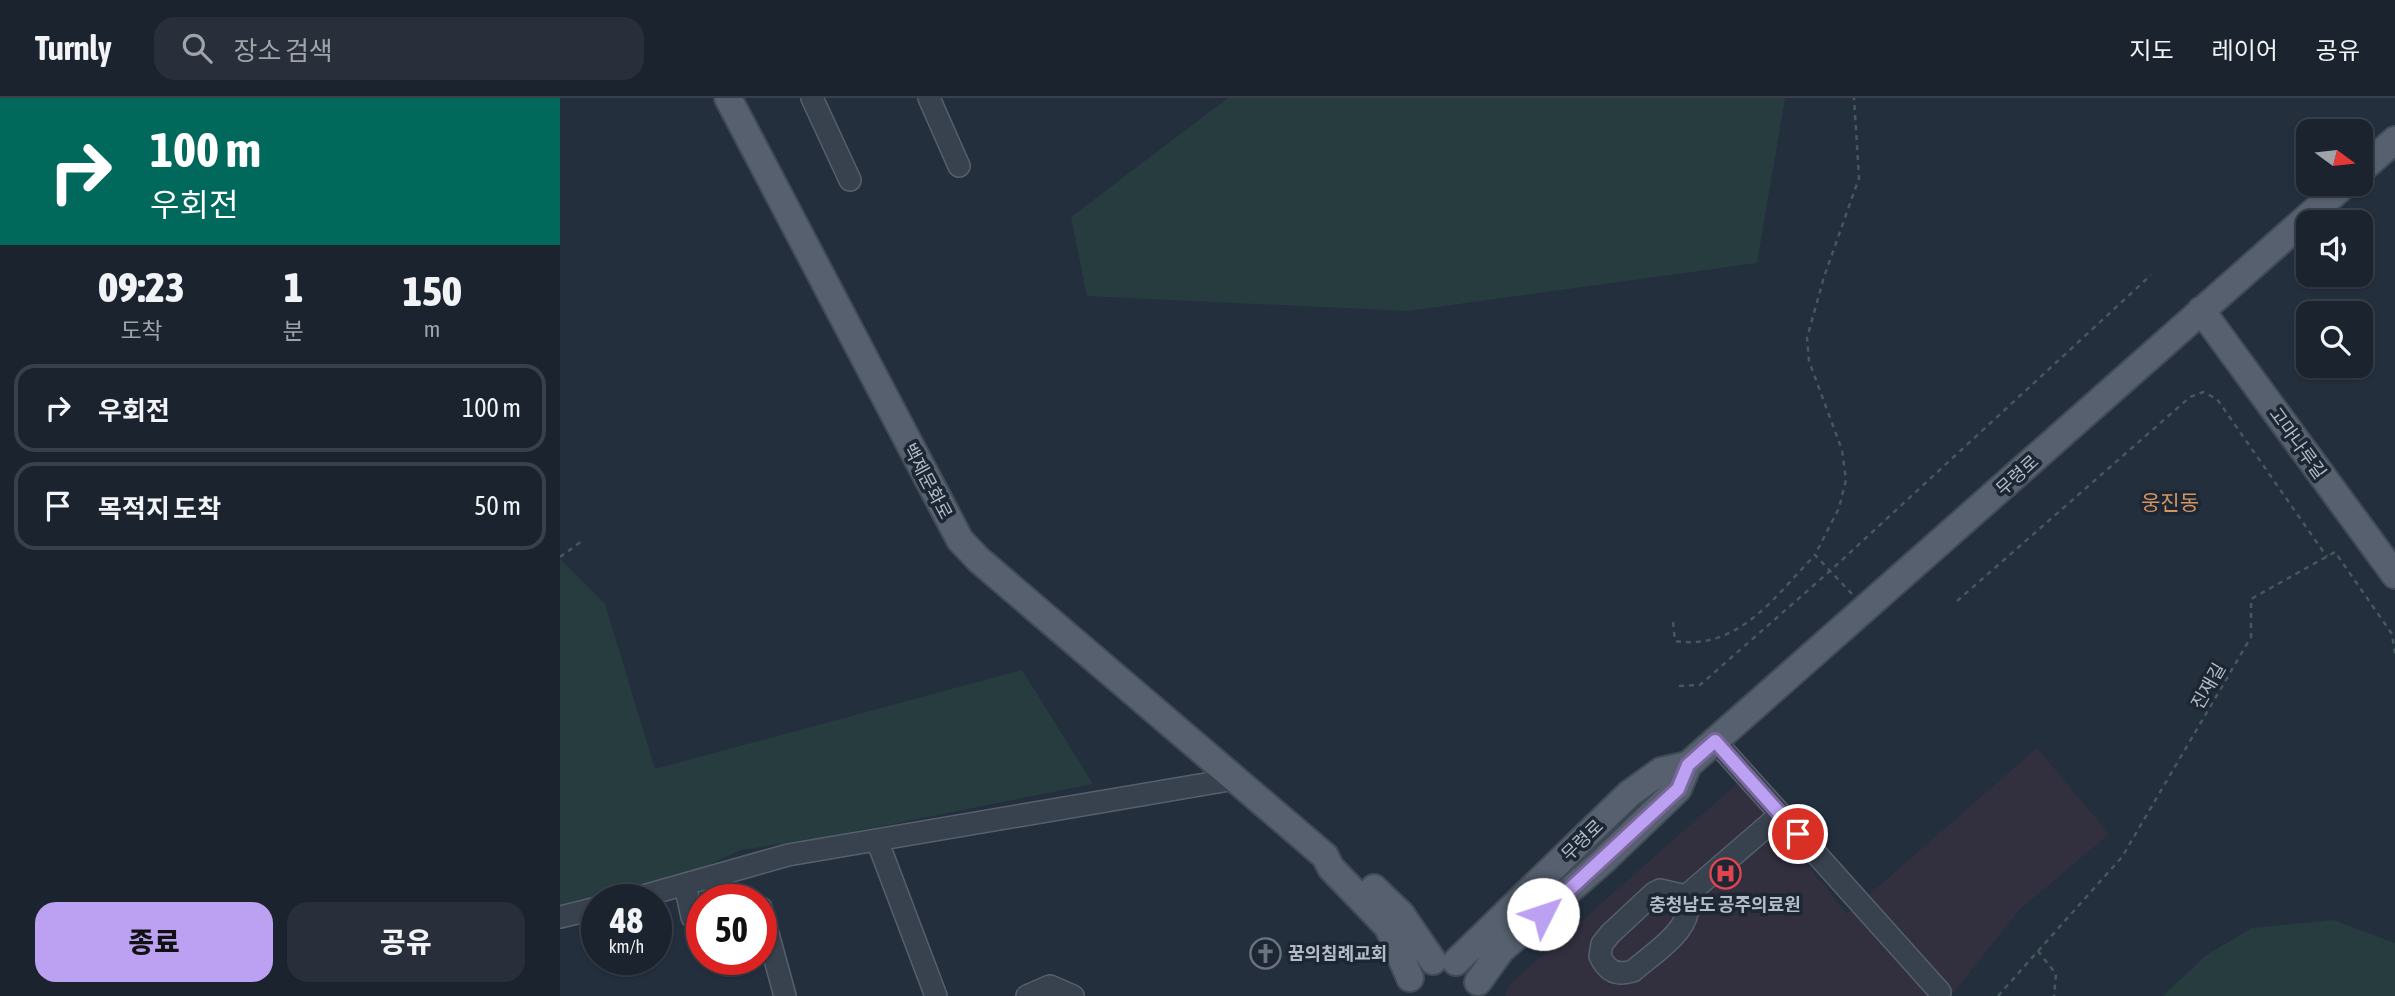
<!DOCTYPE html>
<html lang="ko">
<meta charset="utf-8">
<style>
:root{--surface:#1b232e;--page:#282f3a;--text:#f1f3f6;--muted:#a0a4aa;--line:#39404a;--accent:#bca0f2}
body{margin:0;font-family:"Asap Condensed","Noto Sans KR",sans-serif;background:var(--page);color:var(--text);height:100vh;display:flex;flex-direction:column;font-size:26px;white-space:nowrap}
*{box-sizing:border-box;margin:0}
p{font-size:23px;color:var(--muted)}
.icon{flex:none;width:38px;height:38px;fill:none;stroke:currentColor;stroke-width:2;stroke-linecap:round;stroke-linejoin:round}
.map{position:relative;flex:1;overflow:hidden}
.side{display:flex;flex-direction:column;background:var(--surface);width:560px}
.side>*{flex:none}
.banner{background:#00695c;color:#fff;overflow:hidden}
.needle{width:46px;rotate:105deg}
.controls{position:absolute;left:1736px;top:21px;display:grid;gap:14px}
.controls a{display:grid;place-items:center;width:77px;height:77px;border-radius:14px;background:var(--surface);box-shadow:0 2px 5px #0004,0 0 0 2px var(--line);font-size:35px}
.speed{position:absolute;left:21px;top:786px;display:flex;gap:14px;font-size:35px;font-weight:700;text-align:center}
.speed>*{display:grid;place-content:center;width:91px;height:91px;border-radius:50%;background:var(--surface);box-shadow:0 2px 5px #0004,0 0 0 2px var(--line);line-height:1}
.speed small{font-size:18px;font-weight:400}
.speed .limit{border:10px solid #d22;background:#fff;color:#111}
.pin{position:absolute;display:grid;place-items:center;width:60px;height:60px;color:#fff;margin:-30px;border:4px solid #fff;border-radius:50%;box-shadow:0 2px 7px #0007}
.me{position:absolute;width:77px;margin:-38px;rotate:49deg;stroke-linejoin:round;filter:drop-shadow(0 0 5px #0008)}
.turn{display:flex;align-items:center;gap:24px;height:147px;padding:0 35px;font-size:32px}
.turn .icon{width:91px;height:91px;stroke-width:2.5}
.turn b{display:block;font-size:49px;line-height:60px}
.eta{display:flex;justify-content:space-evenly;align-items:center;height:119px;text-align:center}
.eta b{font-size:42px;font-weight:800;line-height:49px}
.primary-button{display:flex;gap:14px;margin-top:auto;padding:14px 35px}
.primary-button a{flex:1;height:80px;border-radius:21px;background:var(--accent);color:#111;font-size:28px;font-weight:800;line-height:80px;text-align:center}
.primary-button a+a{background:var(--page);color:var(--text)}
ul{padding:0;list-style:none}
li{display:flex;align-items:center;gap:21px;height:88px;margin:0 14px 10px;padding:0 21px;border:4px solid var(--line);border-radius:21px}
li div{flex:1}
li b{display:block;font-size:26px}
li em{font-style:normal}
header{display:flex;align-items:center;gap:42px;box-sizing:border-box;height:98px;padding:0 35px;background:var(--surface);border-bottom:2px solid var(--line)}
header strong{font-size:33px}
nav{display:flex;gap:38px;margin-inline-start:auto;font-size:24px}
.search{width:490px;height:63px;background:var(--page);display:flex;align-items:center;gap:18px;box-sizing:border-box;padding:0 24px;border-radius:21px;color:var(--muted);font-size:26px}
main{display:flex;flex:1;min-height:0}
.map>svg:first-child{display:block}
</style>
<header>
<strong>Turnly</strong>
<div class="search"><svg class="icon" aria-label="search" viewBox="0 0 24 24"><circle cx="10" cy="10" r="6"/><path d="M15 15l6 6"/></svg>장소 검색</div>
<nav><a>지도</a><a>레이어</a><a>공유</a></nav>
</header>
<main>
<section class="side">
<div class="banner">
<div class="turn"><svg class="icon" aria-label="right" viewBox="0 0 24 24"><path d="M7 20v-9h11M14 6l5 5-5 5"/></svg><div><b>100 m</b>우회전</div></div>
</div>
<div class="eta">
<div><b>09:23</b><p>도착</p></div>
<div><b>1</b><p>분</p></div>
<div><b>150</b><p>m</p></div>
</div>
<ul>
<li><svg class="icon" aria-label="right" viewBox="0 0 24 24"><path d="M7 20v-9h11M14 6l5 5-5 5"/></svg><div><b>우회전</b></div><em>100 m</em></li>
<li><svg class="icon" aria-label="arrive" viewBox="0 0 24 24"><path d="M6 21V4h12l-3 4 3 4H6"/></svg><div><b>목적지 도착</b></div><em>50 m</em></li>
</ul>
<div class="primary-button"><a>종료</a><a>공유</a></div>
</section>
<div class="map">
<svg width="1835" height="898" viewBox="0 0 1835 898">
<rect width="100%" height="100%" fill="#242f3e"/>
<path fill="#32303f" d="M1477,650l72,86 -91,77 -67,85h-446l5,-12 230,-203 107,133z"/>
<path fill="#263c3f" d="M668,0h557l-28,165 -349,48 -321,-15 -16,-79z
M0,461l45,45 50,165 367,-99 71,114 -256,51 -96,15 -85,39 -96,18z
M1773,822l62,23v53h-232l42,-40 47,-28z"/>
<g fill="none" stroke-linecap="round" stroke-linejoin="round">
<defs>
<path id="minor" d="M252,0l38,82
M369,0l30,68
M1155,643l225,251
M317,742l59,156
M125,787l7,32 10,-3
M1100,792l26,6c12,31 -33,57 -53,75 -16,5 -26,0 -33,-15l2,-12 8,-10 44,-41z
M1126,798l95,-82
M69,802l159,-45 447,-76
M201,810l24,88
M0,819l37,-9
M467,898l23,-10 23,10"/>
<path id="major" d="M168,0l232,442 19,20 346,296 6,12 57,59 22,51
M1801,72l34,-30
M1641,212l194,265
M814,790l27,26 32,47
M896,864l173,-168 32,-23 27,-6
M918,884l23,-32 103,-90 74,-71 10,-24 27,-24 630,-557"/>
</defs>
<use href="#minor" stroke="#565f6c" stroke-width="24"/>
<use href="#major" stroke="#414a57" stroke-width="30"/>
<path stroke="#44595c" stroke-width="2.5" stroke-dasharray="5 5" stroke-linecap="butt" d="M0,459l22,-16
M1292,496l-37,-39 24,-47 7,-28 -4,-30 -33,-89 -2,-23 17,-61 35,-99 -5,-80
M1397,503l233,-204 13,-5 14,7 110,158
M1113,524l2,19c64,10 100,-45 140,-86
M1119,588l21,-1 130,-114 321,-296
M1478,853l84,-94 129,-220v-38l84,-47 57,82 3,20
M1438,898l40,-45 18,23 -2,22"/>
<use href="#minor" stroke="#38414e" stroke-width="21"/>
<use href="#major" stroke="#56606e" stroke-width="26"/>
</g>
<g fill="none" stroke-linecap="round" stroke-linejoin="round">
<defs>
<path id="route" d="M983,816l135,-125 10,-24 27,-24 83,93"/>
</defs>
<use href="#route" stroke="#7a689d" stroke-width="18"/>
<use href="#route" stroke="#bca0f2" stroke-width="12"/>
</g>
<defs>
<symbol id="hospital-ring" viewBox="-11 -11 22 22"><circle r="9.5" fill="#1d2633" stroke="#e0444e" stroke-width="1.5"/><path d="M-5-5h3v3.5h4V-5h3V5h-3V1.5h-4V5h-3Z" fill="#e0444e"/></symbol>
<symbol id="church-ring" viewBox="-11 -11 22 22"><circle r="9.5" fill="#1d2633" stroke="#6b7280" stroke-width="1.5"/><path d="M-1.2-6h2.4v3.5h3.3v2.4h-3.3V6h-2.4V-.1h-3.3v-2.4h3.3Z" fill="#6b7280"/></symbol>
</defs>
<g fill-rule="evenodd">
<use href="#hospital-ring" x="1148" y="758" width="35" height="35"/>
<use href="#church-ring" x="688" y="838" width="35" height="35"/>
</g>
<g text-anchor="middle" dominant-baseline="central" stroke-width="7" stroke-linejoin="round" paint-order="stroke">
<g font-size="18" fill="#b4bcc9" stroke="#1d2633">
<text transform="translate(1738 345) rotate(54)">고마나루길</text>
<text transform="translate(1457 377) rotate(-42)">무령로</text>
<text transform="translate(368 383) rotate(62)">백제문화로</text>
<text transform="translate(1648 588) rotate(-60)">진재길</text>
<text transform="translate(1022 742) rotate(-44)">무령로</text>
</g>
<g font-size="18" font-weight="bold" fill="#b4bcc9" stroke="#1d2633">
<text x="1165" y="806">충청남도 공주의료원</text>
<text x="728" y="855" text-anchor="start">꿈의침례교회</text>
</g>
<g font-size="21" fill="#d59563" stroke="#1d2633">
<text x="1610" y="404">웅진동</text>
</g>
</g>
</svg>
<div class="controls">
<a><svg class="needle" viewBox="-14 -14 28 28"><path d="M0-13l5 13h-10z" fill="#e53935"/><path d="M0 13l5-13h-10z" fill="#a0a4aa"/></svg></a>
<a><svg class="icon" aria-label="sound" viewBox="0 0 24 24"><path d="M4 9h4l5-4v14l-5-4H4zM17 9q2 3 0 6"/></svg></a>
<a><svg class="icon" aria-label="search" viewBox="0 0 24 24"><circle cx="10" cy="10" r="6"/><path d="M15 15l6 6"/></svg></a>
</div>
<div class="speed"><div>48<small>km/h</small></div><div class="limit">50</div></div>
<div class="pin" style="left:1238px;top:736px;background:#d93025"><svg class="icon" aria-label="arrive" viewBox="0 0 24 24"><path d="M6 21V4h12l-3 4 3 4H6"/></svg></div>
<svg class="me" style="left:983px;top:816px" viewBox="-20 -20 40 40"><circle r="19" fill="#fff"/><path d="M0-13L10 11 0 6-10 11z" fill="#bca0f2"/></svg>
</div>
</main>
